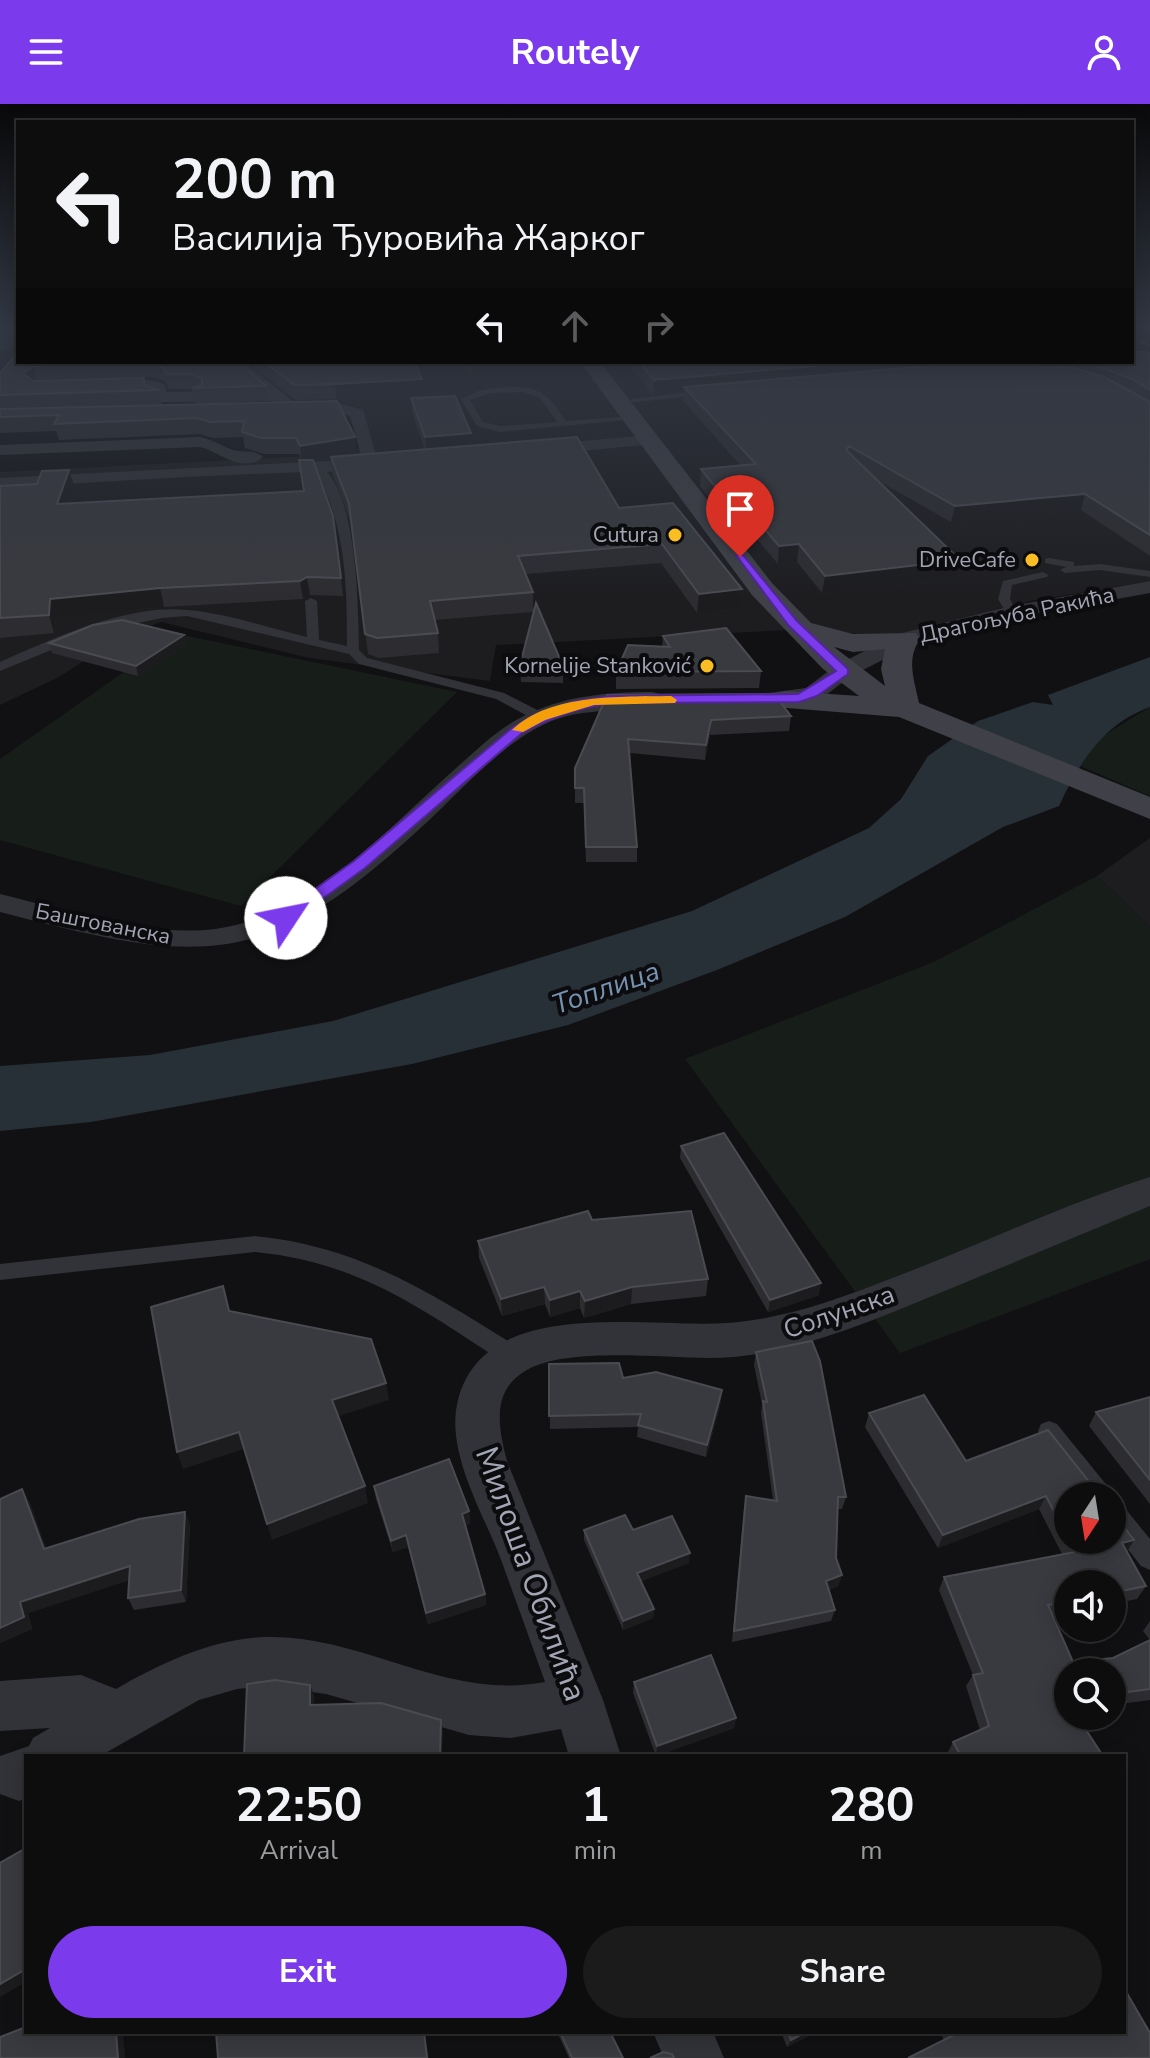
<!DOCTYPE html>
<meta charset="utf-8">
<style>
:root{--surface:#0d0d0e;--page:#1b1b1c;--text:#f1f3f6;--muted:#9a9c9e;--line:#2d2d2e;--accent:#7c3aed}
body{margin:0;font-family:"Nunito Sans",sans-serif;background:var(--page);color:var(--text);height:100vh;display:flex;flex-direction:column;font-size:30px;white-space:nowrap}
*{box-sizing:border-box;margin:0}
p{font-size:26px;color:var(--muted)}
.icon{flex:none;width:44px;height:44px;fill:none;stroke:currentColor;stroke-width:2;stroke-linecap:round;stroke-linejoin:round}
.map{position:relative;flex:1;overflow:hidden}
.side{position:absolute;left:24px;top:1650px;width:1102px;height:280px;display:flex;flex-direction:column;background:var(--surface);border-radius:0px;box-shadow:0 4px 20px #0003,0 0 0 2px var(--line)}
.side>*{flex:none}
.guide{position:absolute;left:16px;top:16px;width:1118px;height:244px;border-radius:0px;box-shadow:0 4px 20px #0003,0 0 0 2px var(--line);background:#0d0d0e;color:var(--text);overflow:hidden}
.needle{width:52px;rotate:192deg}
.tools{position:absolute;left:1054px;top:1378px;display:grid;gap:16px}
.tools a{display:grid;place-items:center;width:72px;height:72px;border-radius:50%;background:var(--surface);box-shadow:0 4px 20px #0003,0 0 0 2px var(--line);font-size:40px}
.pin{position:absolute;display:grid;place-items:center;width:68px;height:68px;color:#fff;margin:-82px -34px;border-radius:50% 50% 50% 0;rotate:-45deg;box-shadow:0 0 8px #0007}
.pin .icon{rotate:45deg}
.me{position:absolute;width:88px;margin:-44px;rotate:56deg;stroke-linejoin:round;filter:drop-shadow(0 0 6px #0008)}
.turn{display:flex;align-items:center;gap:28px;height:168px;padding:0 24px;font-size:36px}
.turn .icon{width:104px;height:104px;stroke-width:2.5}
.turn b{display:block;font-size:56px;line-height:68px}
.lanes{display:flex;align-items:center;height:76px;padding:0 24px;background:#0003;justify-content:center;gap:40px;direction:ltr}
.lanes .off{opacity:.35}
.eta{display:flex;justify-content:space-evenly;align-items:center;height:136px;text-align:center}
.eta b{font-size:48px;font-weight:700;line-height:56px}
.primary-button{display:flex;gap:16px;margin-top:auto;padding:16px 24px}
.primary-button a{flex:1;height:92px;border-radius:48px;background:var(--accent);color:#fff;font-size:32px;font-weight:700;line-height:92px;text-align:center}
.primary-button a+a{background:var(--page);color:var(--text)}
header{display:flex;justify-content:space-between;align-items:center;height:104px;padding:0 24px;background:var(--accent);color:#fff;font-size:36px;font-weight:700}
.map>svg:first-child{display:block}
</style>
<header><svg class="icon" aria-label="menu" viewBox="0 0 24 24"><path d="M4 6h16M4 12h16M4 18h16"/></svg>Routely<svg class="icon" aria-label="person" viewBox="0 0 24 24"><circle cx="12" cy="8" r="4"/><path d="M4 21q1-7 8-7t8 7"/></svg></header>
<div class="map">
<svg width="1150" height="1954" viewBox="0 0 1150 1954">
<rect width="100%" height="100%" fill="#111113"/>
<path fill="#1d1d20" d="M231,258h919v219l-119,20 -140,35 -104,-6 -291,15 -6,36 -181,-23 -148,-36 -37,13 -65,42 -59,28v-233l352,-18 11,-11 -18,-30 -68,-11z
M1150,734v89l-53,-51z"/>
<path fill="#171e19" d="M178,530l279,58 -216,214 -241,-66v-81z
M1150,603v89l-72,-31 22,-27z
M1097,772l53,51v332l-250,94 -215,-294 249,-97z"/>
<path fill="#272f37" d="M1150,553v50c-47,17 -71,56 -91,99l-56,21 -158,90 -128,53 -149,55 -156,39 -321,58 -91,9v-65l150,-11 183,-34 359,-110 177,-83 32,-29 27,-43 50,-35 55,-19 20,3 -5,-10z"/>
<g fill="none" stroke-linecap="round" stroke-linejoin="round">
<path fill="#323338" fill-rule="evenodd" d="M502,283c36,-2 45,5 64,34l66,-5 4,3 -136,13 -23,-6 -16,-27 17,-8zM523,288l17,6 17,24 -57,4 -17,-4 -13,-22 21,-7z
M708,286l3,4 -92,10 -4,-3z
M319,361c39,25 39,142 40,185l8,8 137,35 41,21v6h-10l-39,-21 -137,-35 -10,-10 -162,-38 -25,2 -67,14 -95,39v-9c54,-24 127,-58 187,-52 38,3 82,18 120,27l-2,-36 6,-3 6,3 2,39 28,6c0,-63 -1,-122 -33,-178z
M1049,454l25,4v4l26,-2 50,7v6l-50,-7 -35,3 -5,-3 6,-3 -21,-4v-4z
M1043,468l5,3 -1,2 -35,8 -2,14 7,13 -10,2 -9,-15 5,-18z
M255,1132c104,10 178,58 264,112l3,7 -3,7 -8,2 -8,-2c-84,-55 -145,-100 -248,-110l-255,28v-16z
M1049,1317l8,3 52,64 4,8 -1,2 -26,-2 -45,-58 -3,-7 3,-7z
M1112,1395l8,3 30,37v31l-9,-4 -29,-37z"/>
<path fill="#323338" fill-rule="evenodd" d="M228,258h16l51,41 37,-2 31,9 14,49 9,5c-11,11 -61,7 -78,8 -103,3 -205,10 -308,16v-10l348,-18 13,-5 -11,-39 -19,-5 -40,2 -19,-12 -115,1 -8,-5 2,-7 -50,1 -8,-5c12,-10 58,-9 72,-1l1,7 95,-1z
M649,331l8,5 -2,4 -117,11 -9,-5 9,-5z
M200,333c14,3 29,13 37,14 11,1 18,-1 26,6 -21,18 -44,-6 -63,-10l-200,8v-10z
M1150,477v12l-138,25 -98,26 -63,32 -30,23 -53,8 -12,-7 12,-7 38,-5 29,-22 63,-32 113,-28z
M652,588l8,2 4,5 -4,5c-38,10 -75,2 -113,19 -46,21 -84,66 -121,100 -161,150 -223,142 -426,89v-18c69,17 143,43 215,35 95,-12 172,-100 240,-160 21,-18 41,-39 67,-52 40,-21 85,-25 130,-25z
M1150,1073v29c-68,28 -135,56 -203,84 -54,22 -109,46 -166,59 -24,6 -48,9 -73,9 -46,0 -141,-11 -181,12 -36,20 -29,56 -20,91l96,239 18,56h-52l-8,-27 -50,9 -42,-3 -143,-41 -59,-8 -30,3 -38,11 -99,56h-74v42l-7,3 -19,-7v-38l29,-10 4,-8 17,-10 -50,3v-50l81,-6 35,14c45,-26 96,-50 149,-52 97,-3 181,64 280,45 -15,-42 -30,-84 -45,-125 -18,-46 -55,-106 -42,-157 28,-110 199,-68 281,-78 53,-6 102,-24 151,-43 87,-33 172,-74 260,-102z
M653,1928h60l11,26h-60z"/>
<path fill="#404148" fill-rule="evenodd" d="M580,258h20l172,221 39,40 42,11 63,-1 4,6c-14,20 -6,41 -1,64l231,94v22l-251,-102 -124,-10 -4,-7 4,-7 11,-2 73,5 -36,-27 -71,-74zM834,543l19,5 32,-3 -4,20 4,17z"/>
<defs>
<path id="rail" d="M1132,237l18,2"/>
</defs>
<use href="#rail" stroke="#45464d" stroke-width="4"/>
<use href="#rail" stroke="#0c0c0e" stroke-width="3" stroke-dasharray="8" stroke-linecap="butt"/>
</g>
<path fill="#2d2d31" d="M18,223v23h-18v-19z
M18,248l221,10 27,24 2,15 -73,3 -3,-15h-23l-3,-7 -11,-5 -119,3 108,-2 1,7 14,5 3,15 175,-4 20,52 -24,4 92,-7 -13,-38 -1,-14 60,35 1,13 147,62 123,81 -2,20 -43,4 -36,-50 -135,11 7,18v20l-99,8 4,13 1,20 -60,5 -11,-4 -17,-131 -18,-48 -2,-17 -18,3 20,55 10,80 -33,-1 -7,4 -139,8 -108,11 -2,15 -54,5v-152l37,-2 32,-14 5,16 -6,18 236,-13 -3,-31 -2,-6h-35l-19,-6 -2,-11 -30,1 -13,-4 -141,6 -3,-9 -56,2v-60z
M1150,249v203l-69,-46 -130,12 -74,-42 83,80 -3,18 -135,15 -25,-31 -19,2 -29,-34 -14,1 -35,-45 1,-17 40,-3 -58,-65 1,-9 -31,3 -21,-27v-6h500z
M248,258h166l9,32 -86,5 -41,1z
M464,258h41l1,12 -34,3z
M184,531l2,10 -48,31 -86,-23 -3,-10z
M663,532l98,35 -2,17 -143,1v-17l46,-25z
M520,561l43,1v17l-42,-1z
M607,591l184,21 -2,15 -79,4 -5,25 -75,-7 7,94v15h-51l-2,-59h-9v-35z
M681,1042l138,149 -51,17 -88,-154z
M592,1116l116,59 -2,17 -75,8 -47,14 -4,-10 -30,9 -5,-13 -43,12 -23,-58 -1,-17z
M756,1248l90,145 -4,12h-5l-1,49 6,17 -4,11 -9,4 6,20 -4,11 -99,21 12,-134 2,-12 27,4 -12,-87 1,-9 -8,-39z
M549,1260l74,14 98,24 -15,55 -69,-20 1,-10 -88,2z
M1150,1293v107l-61,-78 7,-14z
M869,1309l97,48 151,57 17,22 -7,12 19,34 -9,13 -25,5v-20h-44v29l-16,3 21,46 40,-4 37,-18v60l-38,5v-33h-44v44l35,40h-155l-1,-2 6,-12 27,-12 -14,-44 7,-11 -34,-85 5,-13 118,-23 -23,-45 -101,39 -73,-121z
M374,1382l95,25 1,13 -5,1 20,69 1,11 -58,19 -20,-77 -15,5 -17,-53z
M0,1395l29,2 17,48 144,-25 -4,78 -52,8 -6,-12 1,-18 -101,33 4,16 -32,14z
M584,1426h49l56,33 -48,18 13,28 -1,9 -30,12 -39,-90z
M1150,1517v19l-7,-9z
M634,1578l102,36 -2,10 -78,28 -23,-63z
M557,1928h53l13,26h-54z
M781,1928h35l-29,15z
M940,1928h184l-180,8z"/>
<path fill="#1c1c1f" d="M471,258h34l1,12 -34,3z
M861,258h117l-294,25v5l-31,3 1,-15z
M33,262l3,14 -9,9 -4,-15z
M422,275l1,15 -86,5 -2,-15z
M471,329l1,14 -46,4 -1,-14z
M355,333l2,16 -55,10 -2,-17z
M69,366l5,16 -12,35 -5,-17z
M1085,390l-4,16 -130,12 4,-16z
M751,409l-2,17 -14,1 2,-17z
M799,440l-2,18 -19,2 1,-18z
M960,456l-3,18 -135,15 3,-17z
M307,473l3,18 -7,4 -3,-18z
M160,484l4,19 -108,11 -2,15 -5,-18 1,-16z
M742,485l-2,20 -43,4 2,-19z
M184,531l2,10 -48,31 -2,-10z
M711,616l-1,15 -5,25 1,-15z
M821,1179l-2,12 -51,17 2,-12z
M544,1183l1,17 -43,12 -1,-17z
M632,1183l-1,17 -47,14 1,-17z
M580,1187v17l-30,9v-17z
M386,1279l3,17 -53,17 -4,-17z
M722,1286l-1,12 -15,55 1,-12z
M239,1328l5,17 -61,20 -6,-17z
M365,1382l3,17 -96,37 -5,-16z
M22,1385l7,12 22,60 -7,-12z
M1046,1392l-7,13 -101,39 5,-13z
M469,1407l1,13 -6,2 -2,-12z
M185,1408l5,12 -4,78 -5,-12z
M406,1431l2,12 -15,5 -2,-11z
M1134,1436l-8,13 -4,-10z
M690,1449l-1,10 -52,20v-10z
M130,1462l6,12 -108,35 4,16 -32,14v-15l20,-26z
M842,1471l-4,11 -15,6 3,-11z
M485,1490l1,11 -58,19 -2,-11z
M654,1505l-1,9 -30,12v-9z
M310,1581l4,10v21l-4,-11z
M736,1614l-2,10 -78,28 1,-10z
M441,1616l2,11 -1,25h-2z
M26,1865v13l-26,15v-13z
M116,1928h7l2,26h-7z
M424,1928h1l4,26h-2z
M806,1928h10l-29,15 4,-7z"/>
<path fill="#393a3f" stroke="#4a4b51" stroke-width="2" d="M5,223h13v9h-18v-5z
M1132,247l18,2v37l-18,-11 -46,-17h46z
M18,248v10h221l27,24 -74,2 10,-3v-6l-10,-5h-26l-3,-6 -11,-6 -119,4 -10,8 11,7 110,-3v7l15,5 -159,5v-22z
M264,258h150l8,17 -87,5 -41,1z
M639,258h222l-207,18z
M975,258l99,6 30,9 46,25v133l-65,-41 -130,12 -106,-60 -3,4 114,110 -135,16 -26,-32 -20,2 -28,-33 -14,1 -36,-45 55,-5 -72,-77z
M455,292l16,37 -46,4 -14,-39z
M337,297l18,36 -55,9 -4,-8h-35l-19,-6 2,-11 -34,1 -13,-4 -143,6 5,-9 -59,2v-8z
M577,333l42,71 54,-5 69,86 -43,5 -37,-50 -144,12 15,36 -103,9 8,32 -61,5 -12,-4 -16,-130 -18,-47z
M299,356h14l20,56 8,62 -34,-1 -7,4 -140,7 -110,11 -1,16 -49,3v-132l37,-2 5,-13 27,-1 -12,34 247,-13z
M536,499l27,63 -43,-1z
M122,516l62,15 -48,31 -87,-23 44,-18z
M726,524l35,43 -145,1 12,-27 42,2 -7,-11z
M774,590l17,22 -80,4 -5,25 -78,-6 9,108h-51l-2,-59h-9v-20l32,-73z
M724,1029l97,150 -51,17 -89,-154z
M588,1107l4,9 99,-9 17,68 -76,8 -47,14 -5,-10 -30,9 -6,-13 -43,12 -23,-58z
M223,1182l6,25 142,28 15,44 -54,17 33,86 -98,38 -28,-92 -62,20 -26,-145z
M812,1237l8,20 26,136h-8l-2,61 6,17 -16,6 9,29 -101,21 12,-135 31,5 -14,-100 4,1 -11,-50z
M619,1259l4,15 33,-6 66,18 -15,55 -69,-20 3,-11 -92,2v-52z
M924,1291l42,66 82,-31 43,54 14,3 5,9h-42v43l-22,-43 -103,39 -74,-122z
M1150,1293v83l-54,-68z
M449,1355l20,52 -7,3 23,80 -59,19 -20,-78 -15,6 -17,-55z
M22,1385l22,60 95,-30 46,-7 -4,78 -53,8 2,-32 -110,36 4,15 -24,11v-129z
M1112,1395l5,8v11l17,22 -12,3 24,43 -34,7v-9h-44v17l-20,4 25,57 40,-4 37,-18v49l-38,5v-22h-44v28h-2l2,3v13h9l26,40h-142l-8,-14 36,-16 -16,-51 10,-2 -39,-96 131,-25 -6,-12h43z
M625,1411l8,15 39,-14 18,37 -53,20 17,36 -31,12 -39,-91z
M711,1551l25,63 -79,28 -23,-64z
M275,1576l35,5v20l71,-2 60,17 -1,36h-196l3,-72z
M26,1744v121l-26,15v-121z
M1124,1884l26,45v25h-242l48,-24 -2,-2h170z
M26,1923v5h90l2,26h-118v-21z
M216,1928h208l3,26h-209z
M560,1928h50l13,26h-51z
M788,1928h18l-15,8z
M663,1948l9,2 2,4h-24z"/>
<linearGradient id="sky" x2="0" y2="1"><stop stop-color="#09090a"/><stop offset="0.45" stop-color="#323844"/><stop offset="1" stop-color="#323844" stop-opacity="0"/></linearGradient>
<rect width="1150" height="496" fill="url(#sky)"/>
<path fill="#7c3aed" stroke="#51269a" stroke-width="2" d="M736,451h7l54,66 51,48v5l-31,22 -18,6 -188,1c-33,5 -60,14 -89,30l-157,135 -73,53h-12v-7l74,-53 158,-133 24,-14 40,-13 35,-5 187,-2 38,-23 -47,-45z"/>
<path fill="#f59e0b" d="M671,592l6,4 -2,3 -81,2 -49,15 -22,12 -11,-2c38,-37 110,-33 159,-34z"/>
<g fill="#f9be23" stroke="#0c0c0e" stroke-width="3">
<circle cx="675" cy="431" r="8"/>
<circle cx="1032" cy="456" r="8"/>
<circle cx="707" cy="562" r="8"/>
</g>
<g text-anchor="middle" dominant-baseline="central" stroke-width="8" stroke-linejoin="round" paint-order="stroke">
<g font-size="22" fill="#a2a6b4" stroke="#0c0c0e" text-anchor="end">
<text x="659" y="431">Cutura</text>
<text x="1016" y="456">DriveCafe</text>
<text x="691" y="562">Kornelije Stanković</text>
</g>
<g font-size="22" fill="#a2a6b4" stroke="#0c0c0e">
<text transform="translate(1017 511) rotate(-12)">Драгољуба Ракића</text>
<text transform="translate(103 820) rotate(11)">Баштованска</text>
</g>
<g font-size="26" fill="#a2a6b4" stroke="#0c0c0e">
<text transform="translate(839 1208) rotate(-19)">Солунска</text>
</g>
<g font-size="28" font-style="italic" fill="#7692b1" stroke="#0c0c0e">
<text transform="translate(606 884) rotate(-19)">Топлица</text>
</g>
<g font-size="32" fill="#a2a6b4" stroke="#0c0c0e">
<text transform="translate(531 1470) rotate(70)">Милоша Обилића</text>
</g>
</g>
</svg>
<div class="tools">
<a><svg class="needle" viewBox="-14 -14 28 28"><path d="M0-13l5 13h-10z" fill="#e53935"/><path d="M0 13l5-13h-10z" fill="#9a9c9e"/></svg></a>
<a><svg class="icon" aria-label="sound" viewBox="0 0 24 24"><path d="M4 9h4l5-4v14l-5-4H4zM17 9q2 3 0 6"/></svg></a>
<a><svg class="icon" aria-label="search" viewBox="0 0 24 24"><circle cx="10" cy="10" r="6"/><path d="M15 15l6 6"/></svg></a>
</div>
<div class="pin" style="left:740px;top:453px;background:#d93025"><svg class="icon" aria-label="arrive" viewBox="0 0 24 24"><path d="M6 21V4h12l-3 4 3 4H6"/></svg></div>
<svg class="me" style="left:286px;top:814px" viewBox="-20 -20 40 40"><circle r="19" fill="#fff"/><path d="M0-13L10 11 0 6-10 11z" fill="#7c3aed"/></svg>
<div class="guide">
<div class="turn"><svg class="icon" aria-label="left" viewBox="0 0 24 24"><path d="M17 20v-9H6M10 6l-5 5 5 5"/></svg><div><b>200 m</b>Василија Ђуровића Жарког</div></div>
<div class="lanes"><svg class="icon" aria-label="left" viewBox="0 0 24 24"><path d="M17 20v-9H6M10 6l-5 5 5 5"/></svg><svg class="icon off" aria-label="ahead" viewBox="0 0 24 24"><path d="M12 20V5M6 11l6-6 6 6"/></svg><svg class="icon off" aria-label="right" viewBox="0 0 24 24"><path d="M7 20v-9h11M14 6l5 5-5 5"/></svg></div>
</div>
<section class="side">
<div class="eta">
<div><b>22:50</b><p>Arrival</p></div>
<div><b>1</b><p>min</p></div>
<div><b>280</b><p>m</p></div>
</div>
<div class="primary-button"><a>Exit</a><a>Share</a></div>
</section>
</div>
